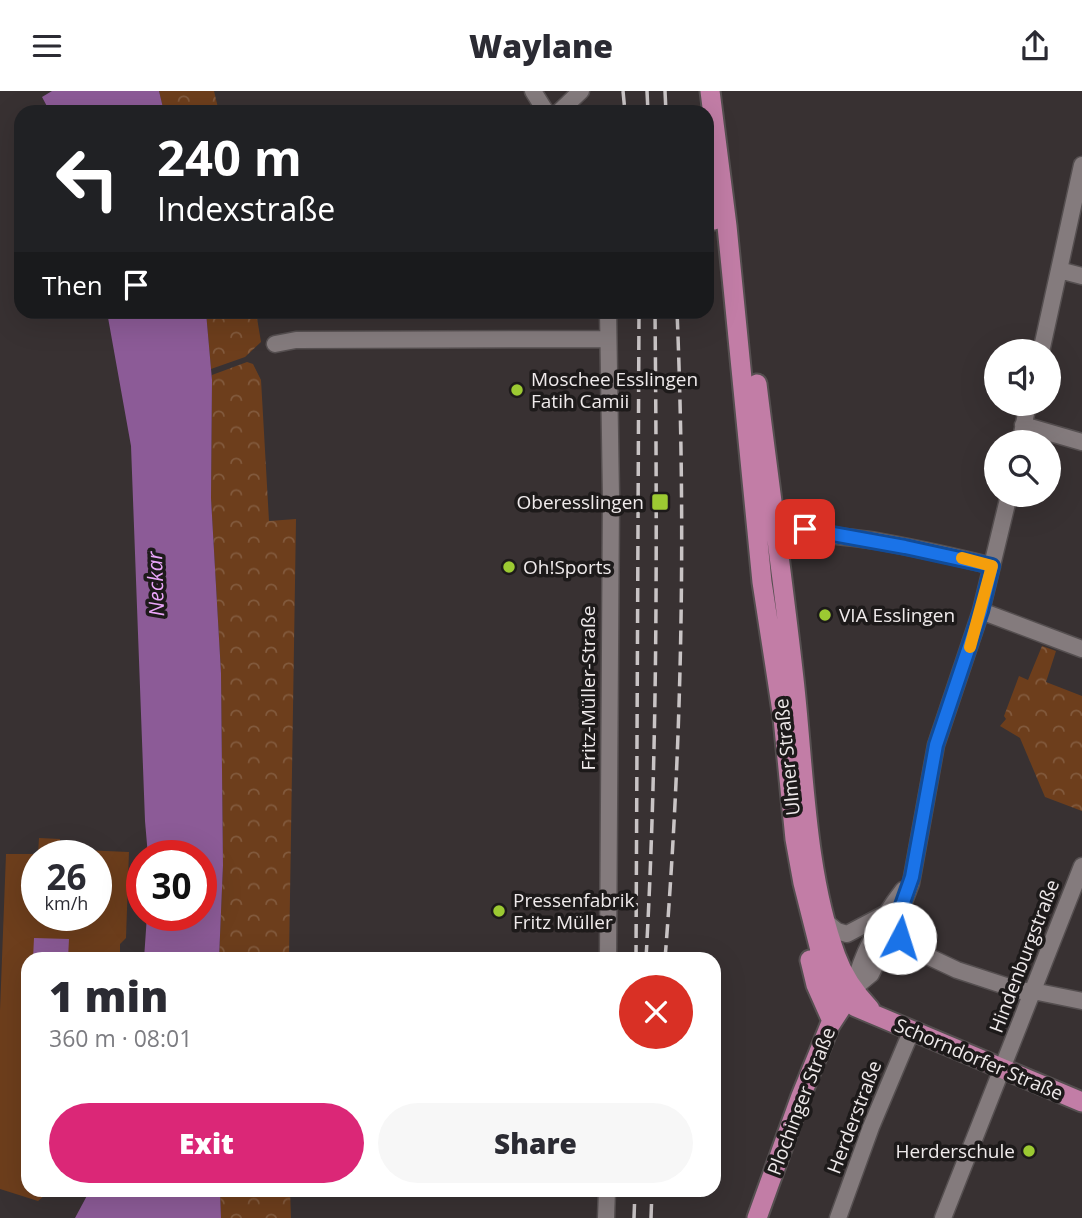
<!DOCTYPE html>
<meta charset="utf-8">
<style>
:root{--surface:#fff;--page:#f7f7f7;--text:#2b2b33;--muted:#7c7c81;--accent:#db2777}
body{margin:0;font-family:"Open Sans",sans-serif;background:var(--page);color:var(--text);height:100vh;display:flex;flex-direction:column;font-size:26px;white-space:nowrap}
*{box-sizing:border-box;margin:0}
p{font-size:23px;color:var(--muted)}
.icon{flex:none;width:38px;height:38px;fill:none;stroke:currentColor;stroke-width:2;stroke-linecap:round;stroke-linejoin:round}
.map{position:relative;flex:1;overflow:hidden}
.details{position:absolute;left:21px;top:861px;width:700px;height:245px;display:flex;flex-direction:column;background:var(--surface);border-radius:21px;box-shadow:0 7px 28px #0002}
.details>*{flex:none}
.guide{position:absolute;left:14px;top:14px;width:700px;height:214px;border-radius:21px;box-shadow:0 7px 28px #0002;background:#202124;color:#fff;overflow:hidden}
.fabs{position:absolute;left:984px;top:248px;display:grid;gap:14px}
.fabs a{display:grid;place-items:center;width:77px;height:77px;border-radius:50%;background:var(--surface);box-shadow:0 7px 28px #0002;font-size:35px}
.speed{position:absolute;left:21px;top:749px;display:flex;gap:14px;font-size:35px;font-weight:700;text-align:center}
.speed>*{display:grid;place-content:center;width:91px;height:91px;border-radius:50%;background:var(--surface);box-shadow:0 7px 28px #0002;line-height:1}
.speed small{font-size:18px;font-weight:400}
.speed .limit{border:10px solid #d22;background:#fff;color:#111}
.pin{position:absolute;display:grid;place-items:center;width:60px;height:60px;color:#fff;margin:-30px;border-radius:14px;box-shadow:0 4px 10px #0006}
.me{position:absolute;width:77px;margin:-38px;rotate:5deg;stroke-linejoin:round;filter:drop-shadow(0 0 5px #0008)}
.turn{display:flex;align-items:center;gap:24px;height:147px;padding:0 28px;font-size:32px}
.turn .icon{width:91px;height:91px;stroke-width:2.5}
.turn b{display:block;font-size:49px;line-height:60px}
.then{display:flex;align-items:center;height:66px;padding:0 28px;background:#0003;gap:14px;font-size:26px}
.round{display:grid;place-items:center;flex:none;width:74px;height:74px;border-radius:37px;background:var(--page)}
.overview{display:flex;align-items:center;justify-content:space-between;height:119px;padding:0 28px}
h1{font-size:42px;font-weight:800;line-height:52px}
.cta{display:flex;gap:14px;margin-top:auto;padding:14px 28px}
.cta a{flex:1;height:80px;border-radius:42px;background:var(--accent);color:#fff;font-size:28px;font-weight:800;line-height:80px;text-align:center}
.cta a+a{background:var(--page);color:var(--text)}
header{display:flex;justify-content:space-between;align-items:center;height:91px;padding:0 28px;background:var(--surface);font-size:32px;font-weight:800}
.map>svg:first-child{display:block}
</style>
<header><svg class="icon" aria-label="menu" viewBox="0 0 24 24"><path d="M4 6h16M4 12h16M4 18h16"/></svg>Waylane<svg class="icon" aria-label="share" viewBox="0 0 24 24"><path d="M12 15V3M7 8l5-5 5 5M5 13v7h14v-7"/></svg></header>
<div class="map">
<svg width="1082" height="1127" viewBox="0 0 1082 1127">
<defs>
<pattern id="forest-crowns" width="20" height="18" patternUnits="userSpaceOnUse" patternTransform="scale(1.75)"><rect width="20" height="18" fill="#6d3e1c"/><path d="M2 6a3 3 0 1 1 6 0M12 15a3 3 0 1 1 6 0" fill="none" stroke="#825a3d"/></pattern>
</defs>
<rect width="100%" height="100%" fill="#383132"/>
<path fill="url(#forest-crowns)" d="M159,0h55l5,21h-55z
M206,221h50l5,30 -16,15 -34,12z
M247,271l6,2 8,16 8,141 27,-2 -7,440h-70l4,-94 -2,-192 -10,-175 1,-123z
M1042,555l14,5 -10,31 36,14v115l-37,-14 -25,-59 -20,-12 6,-7 -2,-3 15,-40 9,4z
M220,1099h70l1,28h-70z"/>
<path fill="#6d3e1c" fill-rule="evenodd" d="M39,747l21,1v10l69,3 -3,86 -6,6v11l5,4h-97v231h23l-13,11 -38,-12v-179l6,-156h32zM37,765h59v59h-59z"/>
<path fill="#8c5b97" d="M52,0h107l5,21h-114l-8,-15z
M107,221h99l6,68 -1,118 10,175 2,192 -4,94h-75l3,-44h54v-59h-53l-3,-35 -14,-375z
M34,847l35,1 -1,20h-35z
M90,1099h130l1,28h-146z"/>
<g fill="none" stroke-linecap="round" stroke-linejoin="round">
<defs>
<path id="minor" d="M533,0l13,21
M559,21l22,-21
M1059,179l23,6
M608,220l3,186 -3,462
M275,253l21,-4 312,-1
M1041,261l41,-187
M1023,334l59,17
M1020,352l8,-39
M773,425c23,19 74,20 104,25 38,7 77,15 115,25
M981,520l101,38
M826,831l11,9 10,3 38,-20
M895,834l5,13 6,8 51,24 64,21h12l49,10
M853,898l18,-15 24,-49 16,-42 25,-138 45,-134 28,-116
M853,898c9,-36 27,-69 50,-99
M606,1127l1,-28
M838,1127l33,-91 40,-95
M943,1127l139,-352"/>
<path id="major" d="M710,0l17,135 35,356 21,136 12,121 8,44 24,95 10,15 19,14 226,95
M707,81l7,48
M757,293c12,98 26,196 37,295 10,88 11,194 42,277 7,20 20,38 34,53
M810,869l6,25 16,36
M757,1127l44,-122 29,-71 23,-35"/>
</defs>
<use href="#minor" stroke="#554f50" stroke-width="19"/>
<use href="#major" stroke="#554f50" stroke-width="23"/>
<use href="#minor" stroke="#847b7d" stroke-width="16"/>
<use href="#major" stroke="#c27da6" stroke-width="19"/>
<path stroke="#c9c4c5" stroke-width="3.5" stroke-dasharray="14 7" stroke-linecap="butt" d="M623,0l2,21
M647,0l1,21
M665,0l1,21
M628,228v-8
M636,868l3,-648
M646,868c12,-216 11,-431 9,-648
M665,868c17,-216 21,-431 12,-648
M634,1127l1,-28
M651,1127l1,-28"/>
</g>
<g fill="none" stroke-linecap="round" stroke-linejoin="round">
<defs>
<path id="route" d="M805,438l100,18 87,19 -11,45 -45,134 -24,132 -17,48 5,13"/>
</defs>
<use href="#route" stroke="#114b97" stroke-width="18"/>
<use href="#route" stroke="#1a73e8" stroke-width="12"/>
<path stroke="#f59e0b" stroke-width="12" d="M962,467l30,8 -22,81"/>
</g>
<g fill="#9cca32" stroke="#1d1a1a" stroke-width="2.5">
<circle cx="517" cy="299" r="7"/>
<rect x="651" y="402" width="18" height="18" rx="3.5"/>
<circle cx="509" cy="476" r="7"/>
<circle cx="825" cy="524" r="7"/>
<circle cx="499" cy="820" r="7"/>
<circle cx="1029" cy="1060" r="7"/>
</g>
<g text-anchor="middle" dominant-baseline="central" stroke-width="7" stroke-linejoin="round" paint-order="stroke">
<g font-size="19" fill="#efeaeb" stroke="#1d1a1a" text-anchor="start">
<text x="531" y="288">Moschee Esslingen<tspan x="531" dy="22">Fatih Camii</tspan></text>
<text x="644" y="411" text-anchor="end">Oberesslingen</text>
<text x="523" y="476">Oh!Sports</text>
<text x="839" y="524">VIA Esslingen</text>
<text x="513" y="809">Pressenfabrik<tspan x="513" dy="22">Fritz Müller</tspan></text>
<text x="1015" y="1060" text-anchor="end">Herderschule</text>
</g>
<g font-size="19" fill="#efeaeb" stroke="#1d1a1a">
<text transform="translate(588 597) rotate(-90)">Fritz-Müller-Straße</text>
<text transform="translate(787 666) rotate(-96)">Ulmer Straße</text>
<text transform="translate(1024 865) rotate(-69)">Hindenburgstraße</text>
<text transform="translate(979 968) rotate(23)">Schorndorfer Straße</text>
<text transform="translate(801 1010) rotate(-69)">Plochinger Straße</text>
<text transform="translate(854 1026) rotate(-69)">Herderstraße</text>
</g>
<g font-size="21" font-style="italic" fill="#eaa5f9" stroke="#1d1a1a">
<text transform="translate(155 493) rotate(-92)">Neckar</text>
</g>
</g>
</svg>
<div class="fabs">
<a><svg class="icon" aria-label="sound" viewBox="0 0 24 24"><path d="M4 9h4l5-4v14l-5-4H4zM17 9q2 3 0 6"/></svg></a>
<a><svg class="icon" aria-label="search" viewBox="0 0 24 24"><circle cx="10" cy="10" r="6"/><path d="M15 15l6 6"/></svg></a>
</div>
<div class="speed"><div>26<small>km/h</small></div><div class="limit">30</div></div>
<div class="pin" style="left:805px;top:438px;background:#d93025"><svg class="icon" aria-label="arrive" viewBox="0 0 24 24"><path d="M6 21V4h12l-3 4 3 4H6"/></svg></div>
<svg class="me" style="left:900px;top:847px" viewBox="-20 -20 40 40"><circle r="19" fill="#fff"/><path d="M0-13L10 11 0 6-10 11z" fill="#1a73e8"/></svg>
<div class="guide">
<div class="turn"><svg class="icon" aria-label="left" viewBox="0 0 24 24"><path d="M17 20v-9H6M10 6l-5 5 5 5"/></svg><div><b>240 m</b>Indexstraße</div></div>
<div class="then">Then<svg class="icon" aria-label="arrive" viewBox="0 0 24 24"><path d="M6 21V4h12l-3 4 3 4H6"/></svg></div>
</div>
<section class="details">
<div class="overview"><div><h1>1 min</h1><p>360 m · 08:01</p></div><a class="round" style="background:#d93025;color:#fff"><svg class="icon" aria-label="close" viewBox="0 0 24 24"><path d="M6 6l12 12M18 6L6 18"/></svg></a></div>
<div class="cta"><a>Exit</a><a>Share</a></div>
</section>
</div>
